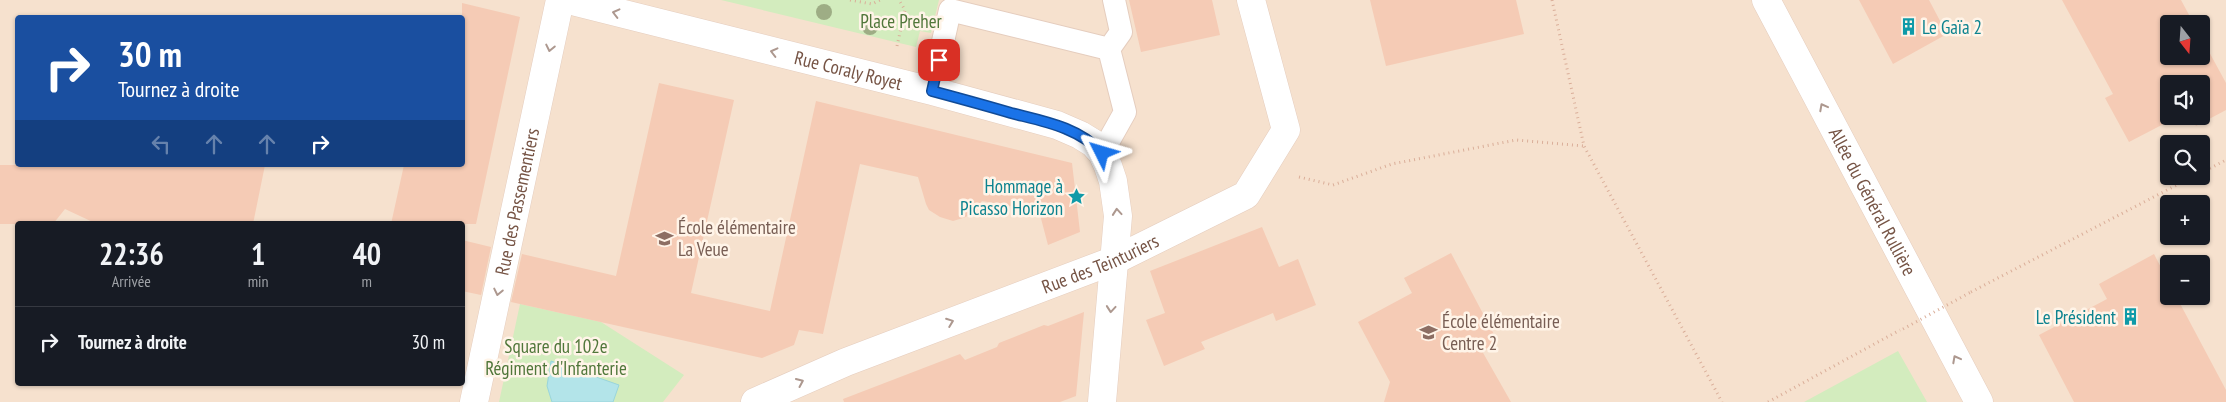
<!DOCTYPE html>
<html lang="fr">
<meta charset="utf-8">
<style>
:root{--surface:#171b24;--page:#242831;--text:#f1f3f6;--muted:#9ea1a6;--line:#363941}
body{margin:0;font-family:"PT Sans Narrow",sans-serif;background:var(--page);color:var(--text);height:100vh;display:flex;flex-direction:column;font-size:19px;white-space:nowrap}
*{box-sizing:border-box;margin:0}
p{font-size:16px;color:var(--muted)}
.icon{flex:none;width:28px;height:28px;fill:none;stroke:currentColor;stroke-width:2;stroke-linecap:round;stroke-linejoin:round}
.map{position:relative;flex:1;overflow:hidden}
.sheet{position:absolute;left:15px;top:221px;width:450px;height:165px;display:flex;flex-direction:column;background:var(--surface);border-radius:5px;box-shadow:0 1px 4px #0004}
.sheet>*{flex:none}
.guide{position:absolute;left:15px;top:15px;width:450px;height:152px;border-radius:5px;box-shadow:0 1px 4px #0004;background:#1a4fa0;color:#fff;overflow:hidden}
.needle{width:32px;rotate:163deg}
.buttons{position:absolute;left:2160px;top:15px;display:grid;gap:10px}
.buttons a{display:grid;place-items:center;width:50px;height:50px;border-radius:5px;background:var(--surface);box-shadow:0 1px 4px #0004;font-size:25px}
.pin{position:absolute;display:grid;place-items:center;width:42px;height:42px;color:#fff;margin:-21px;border-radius:10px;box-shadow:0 2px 8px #0006}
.me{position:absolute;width:55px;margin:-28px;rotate:310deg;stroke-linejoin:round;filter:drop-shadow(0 0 4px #0008)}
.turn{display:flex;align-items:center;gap:18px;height:105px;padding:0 20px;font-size:22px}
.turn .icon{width:65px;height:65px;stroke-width:2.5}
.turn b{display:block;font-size:35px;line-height:42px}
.lanes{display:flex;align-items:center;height:48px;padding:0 20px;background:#0003;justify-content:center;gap:25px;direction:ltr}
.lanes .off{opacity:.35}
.eta{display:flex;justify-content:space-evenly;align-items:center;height:85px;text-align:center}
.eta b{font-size:30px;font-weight:700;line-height:35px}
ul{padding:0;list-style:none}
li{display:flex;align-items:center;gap:15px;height:70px;padding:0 20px;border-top:1px solid var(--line)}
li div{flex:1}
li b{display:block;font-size:19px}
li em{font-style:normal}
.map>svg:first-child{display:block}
</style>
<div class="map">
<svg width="2226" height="402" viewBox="0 0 2226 402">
<rect width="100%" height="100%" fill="#fef0e0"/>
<path fill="#f6e1ce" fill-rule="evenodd" d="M0,0h2226v402h-2226zM18,18h444v147h-444zM2169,24h32v32h-32zM2169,84h32v32h-32zM2169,144h32v32h-32zM2169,204h32v32h-32zM18,224h444v160h-444zM2169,264h32v32h-32z"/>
<path fill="#d3ecbe" d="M721,0h218l-8,33 -11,-2 -4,16z
M520,304l81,18 83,53 -21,27h-164z
M1898,351l29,51h-123z"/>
<path fill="#b3e4e9" stroke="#99d5db" d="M551,361l68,24 -6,17h-61l-5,-16z"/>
<path fill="#f5cbb5" d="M1129,0h83l8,35 -79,17z
M1370,0h146l8,34 -138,32z
M1859,0h70l18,34 -54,30z
M2062,0h119l13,24h-25v32h32v-19l25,46v27l-30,16 -6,-10h11v-32h-32v32h10l-50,26 -24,-44 8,-4z
M462,3l58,14 -44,207h-85l13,-59h58z
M659,83l75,17 -43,193 79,18 46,-210 256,62 8,69 -32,13 -9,-34 -57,-10 -12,14 -7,3 -10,3 -13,-4 -11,-7 -3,-6 -8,-27 -58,-13 -37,170 -24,-4 -5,15 -32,13 -251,-56 11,-48 94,22z
M0,165h265l-12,59h-156l-32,-15 -12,15h-53z
M1262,227l17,40 19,-8 18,46 -40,16 -3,-8 -72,29 4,7 -41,17 -18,-46 19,-7 -15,-42z
M462,240l29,7 -10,48 -19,-4z
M1451,253l47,89 -16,9 29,51h-127l6,-20 -32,-60 54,-29 -8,-15z
M2154,254l15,29v13h7l50,94v12h-152l-35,-67 68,-36 -8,-15z
M1084,312l-8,84 -16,6h-216l-1,-3 117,-45 5,6 32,-13 2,-4 45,-18 4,1z"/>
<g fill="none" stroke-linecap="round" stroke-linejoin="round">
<defs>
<path id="lane" d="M1109,49l12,-17 -7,-32
M932,91l18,-81 159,39 16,63 -23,41"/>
<g id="street">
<path id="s1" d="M568,0l364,91 125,34 23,10 13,8 9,10 6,13 5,15 5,35 -16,186"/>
<path id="s2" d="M1766,0l213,402"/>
<path id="s3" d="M474,402l86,-402"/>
<path id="s4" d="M755,402l91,-40 269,-102 131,-65 40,-65 -35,-130"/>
</g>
</defs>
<use href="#lane" stroke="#e5cdbe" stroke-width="24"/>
<use href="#street" stroke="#e5cdbe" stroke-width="29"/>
<path stroke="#daae99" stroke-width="3" stroke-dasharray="1 4" stroke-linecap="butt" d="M850,0l22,4 8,-4
M1552,0l32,146 138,256
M897,46l8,-36 -6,-10
M2201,173l25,-13
M1299,177l34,8 59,-21 124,-24 68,6
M1971,292l223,-116
M1768,402l132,-72"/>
<use href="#lane" stroke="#fff" stroke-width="22"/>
<use href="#street" stroke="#fff" stroke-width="28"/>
<path stroke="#daae99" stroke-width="3" stroke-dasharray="1 4" stroke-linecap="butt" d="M1903,329l68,-37"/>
</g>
<g fill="#9ead85">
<circle cx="824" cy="12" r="8"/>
<circle cx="870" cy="27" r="8"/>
</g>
<defs><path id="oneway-chevron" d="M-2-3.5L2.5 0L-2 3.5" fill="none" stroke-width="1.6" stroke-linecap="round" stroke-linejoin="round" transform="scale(1.25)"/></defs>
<g stroke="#ad988f">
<use href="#oneway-chevron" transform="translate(616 13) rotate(-166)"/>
<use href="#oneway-chevron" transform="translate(550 48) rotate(102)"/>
<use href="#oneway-chevron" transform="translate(774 52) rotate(-166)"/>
<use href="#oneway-chevron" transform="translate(1823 107) rotate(-118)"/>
<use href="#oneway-chevron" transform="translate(1117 212) rotate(-95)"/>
<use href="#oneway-chevron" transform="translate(498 292) rotate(102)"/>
<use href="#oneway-chevron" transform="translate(1111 309) rotate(95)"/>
<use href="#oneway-chevron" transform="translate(950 322) rotate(-21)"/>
<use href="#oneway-chevron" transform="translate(1956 359) rotate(-118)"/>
<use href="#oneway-chevron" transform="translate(800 382) rotate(-24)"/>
</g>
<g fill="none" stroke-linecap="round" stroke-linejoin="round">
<defs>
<path id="route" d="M939,60l-7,31c26,7 52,14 79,22 31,8 68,14 91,40"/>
</defs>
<use href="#route" stroke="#114b97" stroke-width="12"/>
<use href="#route" stroke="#1a73e8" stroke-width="9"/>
</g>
<defs>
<symbol id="building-bare" viewBox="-9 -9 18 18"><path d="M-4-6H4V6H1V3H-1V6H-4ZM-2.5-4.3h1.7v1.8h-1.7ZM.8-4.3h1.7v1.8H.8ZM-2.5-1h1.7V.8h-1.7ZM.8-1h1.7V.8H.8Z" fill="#0f9aa8" stroke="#fff4e8" stroke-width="2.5" paint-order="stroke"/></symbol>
<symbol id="sight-bare" viewBox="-9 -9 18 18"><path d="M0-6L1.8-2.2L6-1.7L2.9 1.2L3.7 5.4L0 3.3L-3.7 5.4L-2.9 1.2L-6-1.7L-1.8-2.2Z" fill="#0f9aa8" stroke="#fff4e8" stroke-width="2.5" paint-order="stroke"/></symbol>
<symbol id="school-bare" viewBox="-9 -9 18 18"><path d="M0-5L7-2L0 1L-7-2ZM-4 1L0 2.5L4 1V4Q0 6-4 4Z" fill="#8d6e63" stroke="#fff4e8" stroke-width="2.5" paint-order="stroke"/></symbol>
</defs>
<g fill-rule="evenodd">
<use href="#building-bare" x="1896" y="14" width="25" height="25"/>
<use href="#sight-bare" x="1064" y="184" width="25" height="25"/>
<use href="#school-bare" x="652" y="226" width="25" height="25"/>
<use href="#building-bare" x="2118" y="304" width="25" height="25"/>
<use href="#school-bare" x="1416" y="320" width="25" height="25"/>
</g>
<g text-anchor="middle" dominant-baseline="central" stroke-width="5" stroke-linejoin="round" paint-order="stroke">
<g font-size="19" fill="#50773a" stroke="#fff4e8">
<text x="901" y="21">Place Preher</text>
<text x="556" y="346">Square du 102e<tspan x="556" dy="22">Régiment d'Infanterie</tspan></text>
</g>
<g font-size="19" fill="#0d838f" stroke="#fff4e8" text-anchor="end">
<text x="1922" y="27" text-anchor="start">Le Gaïa 2</text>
<text x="1063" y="186">Hommage à<tspan x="1063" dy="22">Picasso Horizon</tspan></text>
<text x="2116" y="317">Le Président</text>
</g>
<g font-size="19" fill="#765445" stroke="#fff4e8">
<text stroke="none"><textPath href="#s1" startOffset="289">Rue Coraly Royet</textPath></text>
<text stroke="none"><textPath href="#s3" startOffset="205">Rue des Passementiers</textPath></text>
<text stroke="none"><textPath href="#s2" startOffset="228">Allée du Général Rullière</textPath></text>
<text stroke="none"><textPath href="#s4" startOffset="372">Rue des Teinturiers</textPath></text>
</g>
<g font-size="19" fill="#785e54" stroke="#fff4e8" text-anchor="start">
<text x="678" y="227">École élémentaire<tspan x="678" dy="22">La Veue</tspan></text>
<text x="1442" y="321">École élémentaire<tspan x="1442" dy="22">Centre 2</tspan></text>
</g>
</g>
</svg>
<div class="buttons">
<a><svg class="needle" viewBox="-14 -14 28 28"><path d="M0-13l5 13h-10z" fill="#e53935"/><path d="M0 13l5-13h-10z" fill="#9ea1a6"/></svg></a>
<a><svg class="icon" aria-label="sound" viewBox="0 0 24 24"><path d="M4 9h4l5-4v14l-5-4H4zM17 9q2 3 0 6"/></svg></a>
<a><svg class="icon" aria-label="search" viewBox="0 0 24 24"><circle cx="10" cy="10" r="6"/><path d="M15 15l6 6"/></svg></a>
<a>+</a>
<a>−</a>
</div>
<div class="pin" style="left:939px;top:60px;background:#d93025"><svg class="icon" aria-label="arrive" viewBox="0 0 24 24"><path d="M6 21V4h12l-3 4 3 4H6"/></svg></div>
<svg class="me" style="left:1102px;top:153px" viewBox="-20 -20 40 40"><path d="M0-17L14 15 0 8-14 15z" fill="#1a73e8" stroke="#fff" stroke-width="4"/></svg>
<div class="guide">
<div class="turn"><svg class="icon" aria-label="right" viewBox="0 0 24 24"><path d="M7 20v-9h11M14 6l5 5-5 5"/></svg><div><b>30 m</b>Tournez à droite</div></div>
<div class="lanes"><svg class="icon off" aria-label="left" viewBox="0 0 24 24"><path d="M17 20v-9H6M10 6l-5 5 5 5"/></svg><svg class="icon off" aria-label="ahead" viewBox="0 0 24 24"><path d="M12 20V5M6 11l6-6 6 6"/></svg><svg class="icon off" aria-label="ahead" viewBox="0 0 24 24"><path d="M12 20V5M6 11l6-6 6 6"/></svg><svg class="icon" aria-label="right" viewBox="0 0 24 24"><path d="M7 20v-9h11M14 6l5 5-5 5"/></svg></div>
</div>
<section class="sheet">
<div class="eta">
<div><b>22:36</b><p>Arrivée</p></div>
<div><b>1</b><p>min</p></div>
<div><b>40</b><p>m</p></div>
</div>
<ul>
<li><svg class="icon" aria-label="right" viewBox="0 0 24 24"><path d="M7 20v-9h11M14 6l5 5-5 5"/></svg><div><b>Tournez à droite</b></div><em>30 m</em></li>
</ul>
</section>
</div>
